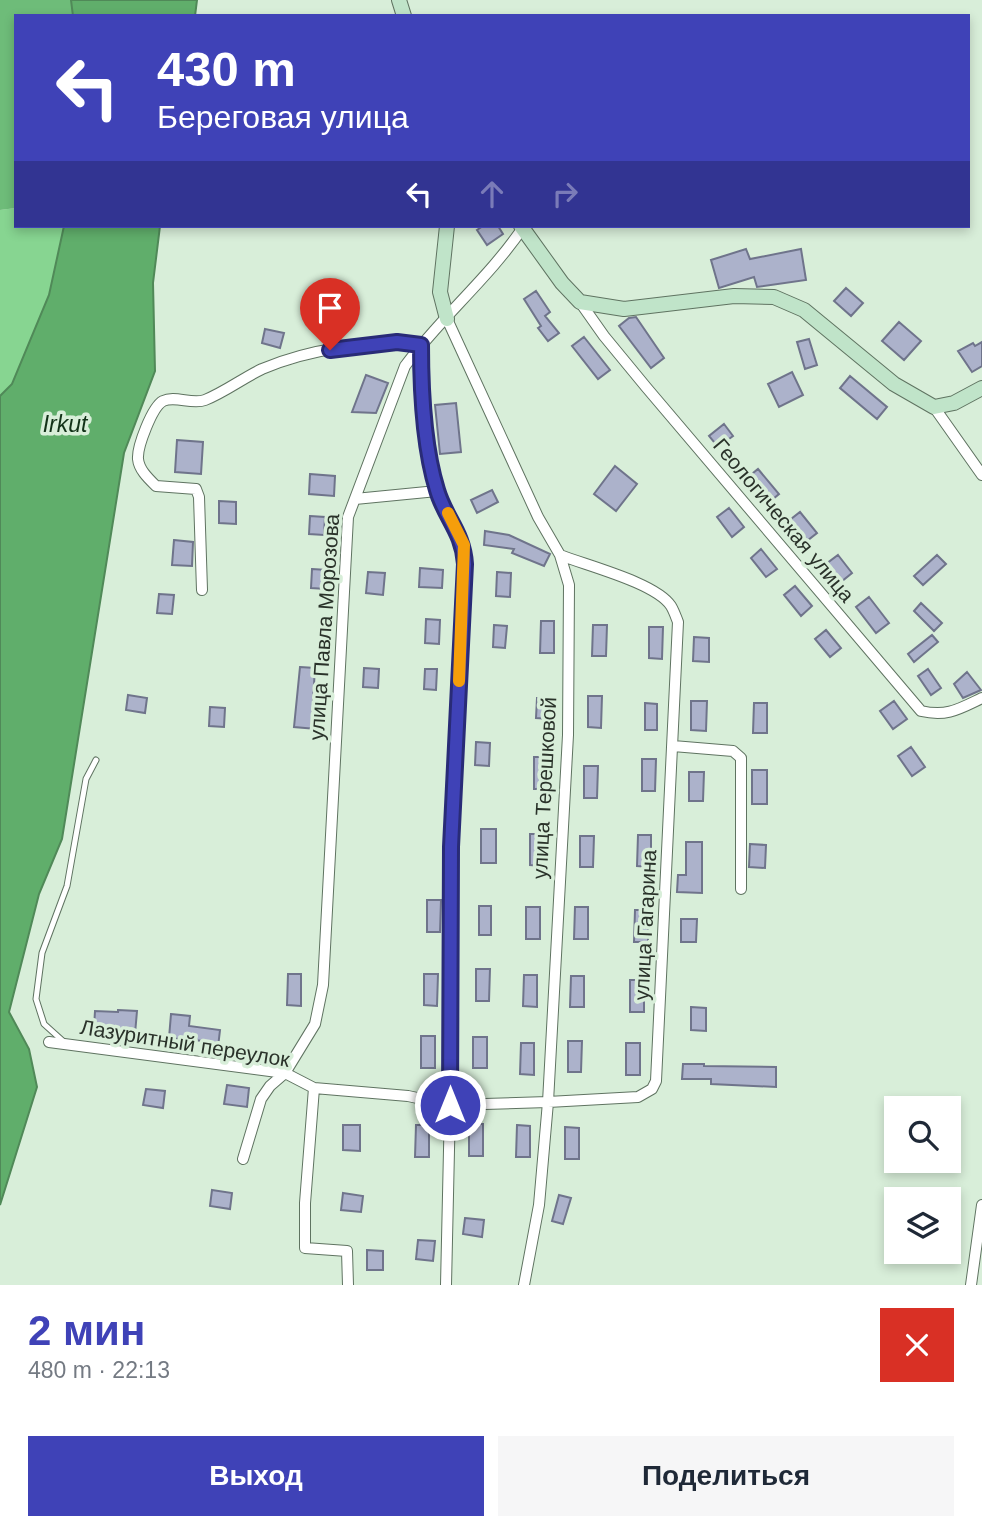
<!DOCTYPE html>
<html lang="ru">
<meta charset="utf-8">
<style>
:root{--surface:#fff;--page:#f6f6f7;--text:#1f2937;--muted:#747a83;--accent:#3f42b7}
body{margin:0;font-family:Arial,sans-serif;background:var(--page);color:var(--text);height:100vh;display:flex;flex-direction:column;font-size:26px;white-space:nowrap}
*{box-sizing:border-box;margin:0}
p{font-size:23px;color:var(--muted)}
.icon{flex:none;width:38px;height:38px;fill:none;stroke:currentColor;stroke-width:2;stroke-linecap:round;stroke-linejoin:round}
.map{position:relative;height:1285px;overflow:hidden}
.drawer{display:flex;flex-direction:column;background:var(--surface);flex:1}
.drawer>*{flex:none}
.guide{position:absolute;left:14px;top:14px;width:956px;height:214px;border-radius:0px;box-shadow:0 4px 10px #0003;background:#3f42b7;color:#fff;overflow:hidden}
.fabs{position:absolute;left:884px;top:1096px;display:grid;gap:14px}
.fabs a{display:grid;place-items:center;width:77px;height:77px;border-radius:0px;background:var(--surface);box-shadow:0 4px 10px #0003;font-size:35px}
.pin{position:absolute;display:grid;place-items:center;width:60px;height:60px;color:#fff;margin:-72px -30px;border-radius:50% 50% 50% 0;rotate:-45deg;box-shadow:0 0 7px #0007}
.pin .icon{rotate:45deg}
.me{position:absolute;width:77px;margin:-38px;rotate:0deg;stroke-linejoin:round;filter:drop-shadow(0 0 5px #0008)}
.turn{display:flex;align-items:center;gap:24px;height:147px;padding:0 28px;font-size:32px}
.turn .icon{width:91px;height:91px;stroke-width:2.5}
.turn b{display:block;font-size:49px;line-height:60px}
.lanes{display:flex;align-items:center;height:66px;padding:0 28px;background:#0003;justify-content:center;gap:35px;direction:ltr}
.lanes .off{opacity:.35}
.round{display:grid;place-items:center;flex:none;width:74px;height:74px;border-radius:0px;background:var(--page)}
.overview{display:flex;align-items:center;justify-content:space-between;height:119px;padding:0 28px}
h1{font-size:42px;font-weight:800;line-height:52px;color:var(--accent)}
.cta{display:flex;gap:14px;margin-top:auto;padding:14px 28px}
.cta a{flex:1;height:80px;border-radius:0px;background:var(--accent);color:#fff;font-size:28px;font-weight:800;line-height:80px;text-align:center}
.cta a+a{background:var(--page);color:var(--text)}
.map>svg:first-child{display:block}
</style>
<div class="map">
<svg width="982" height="1285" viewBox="0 0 982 1285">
<rect width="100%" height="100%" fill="#d8eed9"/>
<path fill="#87d591" d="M16,208v18h48l-15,69 -37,89 -12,12v-186z"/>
<path fill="#6ebc79" d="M0,0h71l2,16h-57v192l-16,2z"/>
<path fill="#60ae6b" stroke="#508958" stroke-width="2" d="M71,0h126l-2,16h-122z
M64,226h96l-7,57 2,88 -31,82 -62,386 -23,55 -30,118 20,37 8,38 -37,118v-809l12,-12 37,-89z"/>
<path fill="#acb2cb" stroke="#6f748b" stroke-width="2" d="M483,226h15l5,8 -16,11 -10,-15z
M746,249l4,10 51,-10 5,31 -49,7 -3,-10 -35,11 -8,-28z
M846,288l17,15 -12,13 -17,-15z
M536,291l14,21 -5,4 14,17 -11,8 -10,-13 3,-2 -17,-27z
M636,317l28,41 -13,10 -32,-42 10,-8z
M899,322l22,19 -17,19 -22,-19z
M265,329l19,4 -4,15 -18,-5z
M584,337l26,33 -12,9 -26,-33z
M809,339l8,26 -12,4 -8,-27z
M982,342v24l-10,6 -14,-21 15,-8 2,3z
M792,372l11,23 -24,12 -11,-23z
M366,375l22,8 -12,30 -24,-1z
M850,376l37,31 -10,12 -37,-31z
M456,403l5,49 -21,2 -5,-49z
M724,424l9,12 -15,11 -9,-11z
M177,440l26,2 -2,32 -26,-2z
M615,466l22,18 -21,27 -22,-17z
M758,469l21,25 -11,9 -21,-25z
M310,474l25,2 -1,20 -25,-2z
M492,490l6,12 -21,11 -6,-13z
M219,501l17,1v22l-17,-1z
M729,508l15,19 -12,10 -15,-20z
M800,512l17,21 -14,11 -17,-21z
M310,516l15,1 -1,18 -15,-1z
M485,531l24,4 41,19 -6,12 -32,-13 2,-4 -30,-4z
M174,540l19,2 -1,24 -20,-1z
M761,549l16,20 -11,8 -15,-19z
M838,555l14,18 -16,13 -14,-19z
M937,555l9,9 -23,21 -9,-9z
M420,568l23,2 -1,18 -23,-1z
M312,569l15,1 -1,19 -15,-1z
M368,572l17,1 -2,22 -17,-2z
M497,572l14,1 -1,24 -14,-1z
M795,586l17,20 -11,10 -17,-21z
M159,594l15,1 -2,19 -15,-1z
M869,597l20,26 -13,10 -20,-26z
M921,603l21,20 -8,8 -20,-20z
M426,619l14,1 -1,24 -14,-1z
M541,621h13v32h-14z
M494,625l13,1 -2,22 -12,-1z
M593,625h14l-1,31h-14z
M649,627h14l-1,32 -13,-1z
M826,630l15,18 -11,9 -15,-18z
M932,635l6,7 -24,20 -6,-8z
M694,637l15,1v24l-16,-1z
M300,667l15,1 -2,33 5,1 -2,27 -22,-2z
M364,668l15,1 -1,19 -15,-1z
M425,669h12l-1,21 -12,-1z
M928,669l13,19 -10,7 -13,-19z
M967,672l14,18 -18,8 -9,-14z
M128,695l19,3 -2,15 -19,-3z
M588,696h14l-1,32 -13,-1z
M537,698l16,1 -2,20 -15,-1z
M691,701h16l-1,30 -15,-1z
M894,701l13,18 -14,10 -13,-18z
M645,703l12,1v26h-12z
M754,703h13v30h-14z
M210,707l15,1 -1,19 -15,-1z
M476,742l14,1 -1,23 -14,-1z
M911,747l14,20 -13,9 -14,-20z
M534,757h14l-1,32h-13z
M642,759h14l-1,32h-13z
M584,766h14l-1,32h-13z
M752,770h15v34h-15z
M689,772h15l-1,29h-14z
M481,829h15v34h-15z
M530,834h14v32l-14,-1z
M638,835h13v32l-14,-1z
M580,836h14l-1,31h-13z
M686,842h16v51l-25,-1 1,-17h8z
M750,844l16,1 -1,23 -16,-1z
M427,900h14l-1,32h-13z
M479,906h12v29h-12z
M526,907h14v32h-14z
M575,907h13v32h-14z
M635,910h13v32h-14z
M681,919h16l-1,23h-15z
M476,969h14l-1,32h-13z
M288,974h13v32l-14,-1z
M424,974h14l-1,32 -13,-1z
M524,975h13v32l-14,-1z
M571,976h13v31h-14z
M630,980h14v32h-14z
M691,1007l15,1v23l-15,-1z
M118,1010l19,1 -2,23 -19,-1 1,-4 -23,-1 1,-17 23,1z
M171,1014l19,2 -1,10 31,4 -2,17 -14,-2v-4l-35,-3z
M421,1036h14v32h-14z
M473,1037h14v31h-14z
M568,1041h14l-1,31h-13z
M521,1043h13v32l-14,-1z
M626,1043h14v32h-14z
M683,1064h21v2l72,1v20l-65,-3v-5h-29z
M227,1085l22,3 -2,19 -23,-3z
M146,1089l19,2 -2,17 -20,-3z
M469,1124h14v32h-14z
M343,1125h17v26l-17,-1z
M416,1125h13v32h-14z
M517,1125l13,1v31h-14z
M565,1127l14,1v31h-14z
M212,1190l20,3 -2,16 -20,-3z
M343,1193l20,3 -2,16 -20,-2z
M559,1195l12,3 -8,26 -11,-3z
M465,1218l19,2 -2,17 -19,-3z
M418,1240l17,1 -2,20 -17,-2z
M367,1250l16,1v19h-16z"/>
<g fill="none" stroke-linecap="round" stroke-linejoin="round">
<defs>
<path id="lane" d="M64,1042l-20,-18 -8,-25 6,-46 25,-67 19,-107 10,-19"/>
<path id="street" d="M580,302l24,34 42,51 275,324c26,6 38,-2 61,-13
M447,319l91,198 22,38 9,30 -1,150 -20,367 -9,103 -15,80
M934,407l48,68
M355,499l82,-8
M202,590l-3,-93 -3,-8 -40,-3c-7,-7 -17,-16 -18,-27 -1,-12 14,-52 25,-58 12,-6 29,4 42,-1 20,-8 38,-22 57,-31 47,-20 108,-29 159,-24 0,44 3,102 16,145 8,28 26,40 28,74l-14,283 -1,258 -4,180
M673,746l60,5 8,7v131
M49,1042l236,31 29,15 94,8 42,9 98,-3 90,-5 14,-8 4,-8 22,-459c-2,-5 -4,-11 -7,-16 -15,-23 -83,-40 -111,-51
M314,1088l-9,115v45l42,3 1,34
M243,1159l18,-60 9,-13 15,-13 30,-49 8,-39 25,-468 57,-151c36,-49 85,-89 119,-140
M971,1285l11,-80"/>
<path id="secondary" d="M399,0l5,16
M521,226l41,57 18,19 44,7 110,-13 40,1 30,13 90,74 40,23 20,-4 28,-15
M447,319l-7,-27 7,-66"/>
</defs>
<use href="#lane" stroke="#5f7361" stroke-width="7"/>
<use href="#street" stroke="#5f7361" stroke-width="12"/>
<use href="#secondary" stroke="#5f7361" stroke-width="16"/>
<use href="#lane" stroke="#fff" stroke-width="5"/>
<use href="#street" stroke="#fff" stroke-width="10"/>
<use href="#secondary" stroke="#c0e4c9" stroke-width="14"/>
</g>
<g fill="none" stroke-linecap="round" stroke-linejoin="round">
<defs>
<path id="route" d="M330,350l67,-8 24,3c0,43 3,103 16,145 8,28 26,42 28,74l-14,283 -1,258"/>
</defs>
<use href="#route" stroke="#292b77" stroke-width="18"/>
<use href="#route" stroke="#3f42b7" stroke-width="12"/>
<path stroke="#f59e0b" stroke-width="12" d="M448,513l16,32 -5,136"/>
</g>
<g text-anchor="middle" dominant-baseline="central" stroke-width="7" stroke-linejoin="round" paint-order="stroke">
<g font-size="21" fill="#2a322a" stroke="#d8eed9">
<text transform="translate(784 520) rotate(50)">Геологическая улица</text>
<text transform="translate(324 627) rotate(-86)">улица Павла Морозова</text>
<text transform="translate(544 788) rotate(-87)">улица Терешковой</text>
<text transform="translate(645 925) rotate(-87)">улица Гагарина</text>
<text transform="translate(185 1043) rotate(9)">Лазуритный переулок</text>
</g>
<g font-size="23" font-style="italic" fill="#123218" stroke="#d8eed9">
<text x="65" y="424">Irkut</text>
</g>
</g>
</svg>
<div class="fabs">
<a><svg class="icon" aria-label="search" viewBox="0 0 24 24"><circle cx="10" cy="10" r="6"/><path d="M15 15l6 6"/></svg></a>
<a><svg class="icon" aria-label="layers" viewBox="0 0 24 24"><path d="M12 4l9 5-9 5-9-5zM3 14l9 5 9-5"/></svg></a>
</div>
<div class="pin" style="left:330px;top:350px;background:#d93025"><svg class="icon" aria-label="arrive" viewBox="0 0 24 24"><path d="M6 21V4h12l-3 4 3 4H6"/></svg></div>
<svg class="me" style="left:450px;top:1105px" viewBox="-20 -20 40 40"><circle r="17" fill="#3f42b7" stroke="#fff" stroke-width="3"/><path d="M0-11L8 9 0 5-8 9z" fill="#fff"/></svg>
<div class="guide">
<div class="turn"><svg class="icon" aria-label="left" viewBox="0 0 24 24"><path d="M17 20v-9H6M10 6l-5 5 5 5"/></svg><div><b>430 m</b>Береговая улица</div></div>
<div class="lanes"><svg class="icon" aria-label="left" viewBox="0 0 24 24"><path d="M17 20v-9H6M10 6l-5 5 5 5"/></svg><svg class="icon off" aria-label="ahead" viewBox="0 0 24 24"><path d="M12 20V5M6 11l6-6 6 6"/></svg><svg class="icon off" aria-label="right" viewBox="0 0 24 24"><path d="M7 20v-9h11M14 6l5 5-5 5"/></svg></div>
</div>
</div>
<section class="drawer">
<div class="overview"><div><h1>2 мин</h1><p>480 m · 22:13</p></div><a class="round" style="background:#d93025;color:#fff"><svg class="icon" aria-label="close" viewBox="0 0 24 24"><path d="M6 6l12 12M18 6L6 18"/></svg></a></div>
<div class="cta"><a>Выход</a><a>Поделиться</a></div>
</section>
